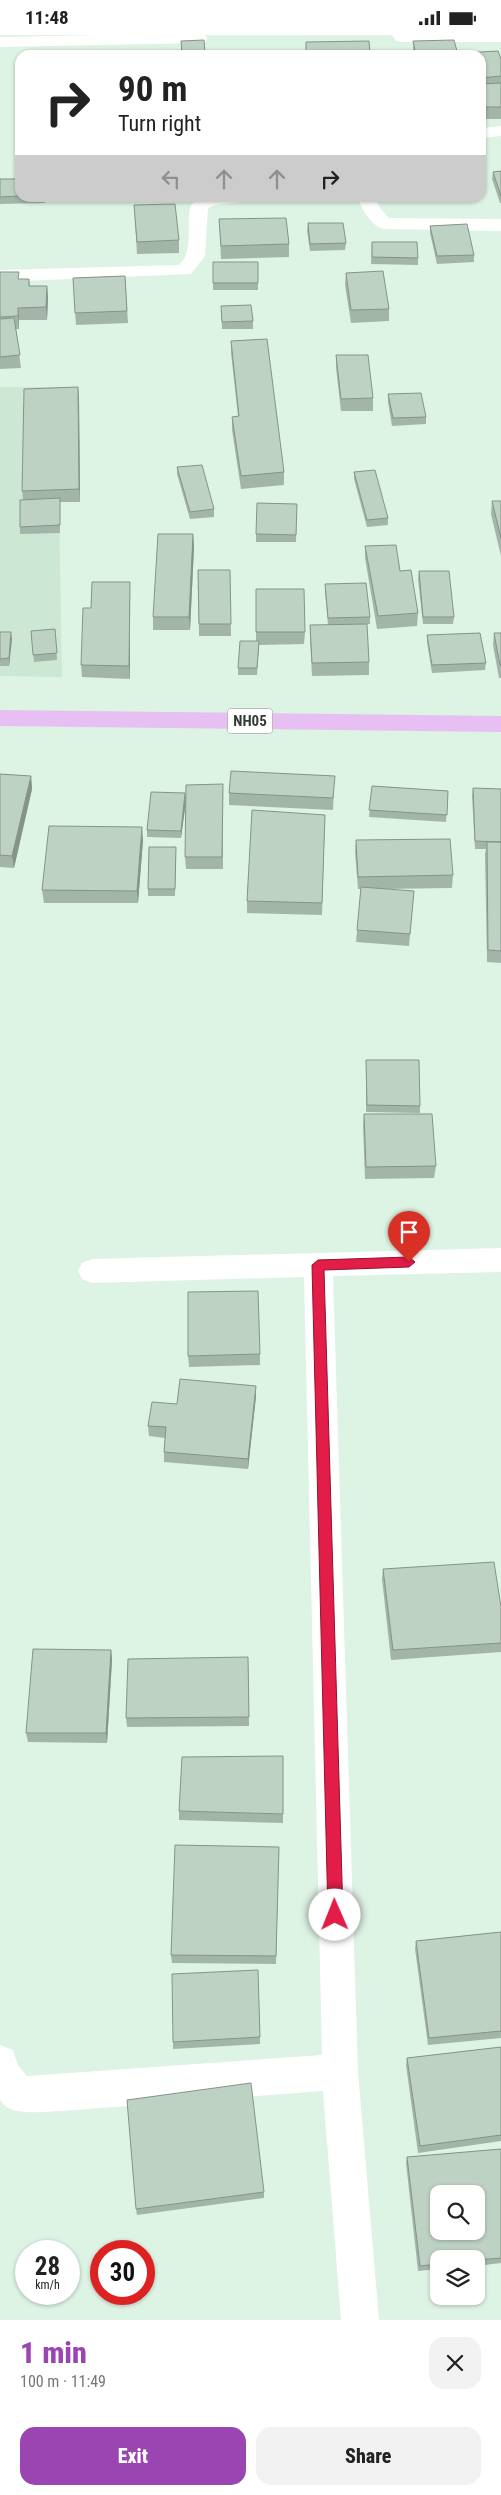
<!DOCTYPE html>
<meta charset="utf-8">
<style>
:root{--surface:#fff;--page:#f2f2f2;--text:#222;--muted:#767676;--accent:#9a45b2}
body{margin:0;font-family:"Roboto Condensed",sans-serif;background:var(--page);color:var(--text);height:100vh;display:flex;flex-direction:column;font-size:19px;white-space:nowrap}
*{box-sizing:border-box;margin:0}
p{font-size:16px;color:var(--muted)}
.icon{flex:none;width:28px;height:28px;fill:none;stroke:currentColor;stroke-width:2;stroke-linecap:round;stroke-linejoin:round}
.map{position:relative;height:2285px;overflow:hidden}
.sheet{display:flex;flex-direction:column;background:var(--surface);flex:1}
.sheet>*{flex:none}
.hud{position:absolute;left:15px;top:15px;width:471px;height:152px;border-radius:15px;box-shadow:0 1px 4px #0004;background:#fff;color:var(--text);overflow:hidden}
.tools{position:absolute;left:430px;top:2150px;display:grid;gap:10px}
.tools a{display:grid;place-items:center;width:55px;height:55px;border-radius:10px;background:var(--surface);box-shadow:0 1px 4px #0004;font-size:25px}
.speed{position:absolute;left:15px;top:2205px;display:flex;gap:10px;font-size:25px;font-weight:700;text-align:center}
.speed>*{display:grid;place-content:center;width:65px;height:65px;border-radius:50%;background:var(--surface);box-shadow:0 1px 4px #0004;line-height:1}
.speed small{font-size:12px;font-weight:400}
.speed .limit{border:8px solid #d22;background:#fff;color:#111}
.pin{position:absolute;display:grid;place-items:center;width:42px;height:42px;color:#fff;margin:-51px -21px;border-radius:50% 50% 50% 0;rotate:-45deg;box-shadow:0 0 5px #0007}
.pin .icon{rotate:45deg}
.me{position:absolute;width:55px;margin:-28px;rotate:359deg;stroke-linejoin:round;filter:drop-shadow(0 0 4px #0008)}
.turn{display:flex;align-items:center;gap:18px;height:105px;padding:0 20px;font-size:22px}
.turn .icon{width:65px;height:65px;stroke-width:2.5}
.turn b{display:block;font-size:35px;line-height:42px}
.lanes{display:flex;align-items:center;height:48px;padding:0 20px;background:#0003;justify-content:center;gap:25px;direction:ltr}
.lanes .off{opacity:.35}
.round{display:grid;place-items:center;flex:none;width:52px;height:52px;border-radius:15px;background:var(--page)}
.headline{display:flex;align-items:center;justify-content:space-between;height:85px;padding:0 20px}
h1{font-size:30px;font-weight:800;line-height:38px;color:var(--accent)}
.cta{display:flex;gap:10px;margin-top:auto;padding:10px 20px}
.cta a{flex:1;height:58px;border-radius:15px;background:var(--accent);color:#fff;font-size:20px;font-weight:800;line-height:58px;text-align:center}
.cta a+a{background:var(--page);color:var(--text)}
.status{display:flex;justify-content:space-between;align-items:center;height:35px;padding:0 25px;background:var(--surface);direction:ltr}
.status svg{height:14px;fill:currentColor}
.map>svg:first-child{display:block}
</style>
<div class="status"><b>11:48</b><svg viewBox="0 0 49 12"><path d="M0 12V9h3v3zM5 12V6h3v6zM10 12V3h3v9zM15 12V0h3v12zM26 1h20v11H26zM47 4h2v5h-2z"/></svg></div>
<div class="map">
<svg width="501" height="2285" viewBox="0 0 501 2285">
<rect width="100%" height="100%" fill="#ddf3e4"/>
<path fill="#cce8d5" d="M0,352h57l5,290 -62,-1z"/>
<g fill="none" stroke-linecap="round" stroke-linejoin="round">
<path fill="#fff" fill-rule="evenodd" d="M99,0h106l2,3 -2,4 -6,1 -199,4v-10z
M392,0h109v7h-99l-6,-1z
M501,91v10l-20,2v-10z
M201,162h50l-3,4c-13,3 -28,1 -40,7l-3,48 -14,18 -191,8v-12l179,-5c16,-15 6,-41 12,-60z
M357,162h18l5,11 9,10 112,1v12l-117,-2c-14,-4 -21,-19 -27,-32z
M501,1213v24l-168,4 25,796 21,248h-38l-18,-229 -261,20c-16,0 -54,7 -62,-12 0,-7 0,-43 0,-54l13,5 5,15 9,11 295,-21 -18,-778 -212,6 -10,-4 -4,-8 4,-8 10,-4z"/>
<path fill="#e7bff3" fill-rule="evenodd" d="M0,675l501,6v16l-501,-6z"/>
</g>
<path fill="#a3b5a9" d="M181,6l24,11v3h-24z
M413,6l45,14h-45z
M498,16l3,8v60h-16l-4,-13v-51h-18v-2z
M501,136v32h-1l-8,-24 1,-7z
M0,144h20v18h25v6l-45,1z
M134,170l45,35v13l-42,1z
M219,184l70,25v13l-68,2z
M308,188l38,20 -1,7 -35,1 -3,-20z
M430,191l44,29v7l-37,2 -7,-31z
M372,207l46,16v7l-47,-1z
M213,227h45v28h-45z
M0,237l19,7h10l1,7h17l1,12 -1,22h-28v9h-3l5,39 -21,1z
M346,238l43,36v12l-38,2 -6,-38z
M125,241l3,47 -52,2 -3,-47z
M221,271l32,15v8h-31z
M231,306l53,131v13l-43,4 -9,-59v-13l6,-1 -7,-63z
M336,320l37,43v13h-32l-5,-43z
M78,352l1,13 1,102h-20v31l-40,1v-7l3,-28 -1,-8z
M388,359l38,23v7l-34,2 -4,-24z
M177,432l37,42v8l-24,2 -13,-45z
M354,437l34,46v7l-21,2 -13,-48z
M492,466h9v55l-10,-42z
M297,469l-1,38h-40v-8z
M193,499l1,13 -4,83h-37v-13z
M365,511l53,67 -1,13 -40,3 -12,-71z
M198,535h32l1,66h-32z
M419,536l35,46 -1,7h-30l-5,-45z
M130,547v97l-48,-2 -1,-12z
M325,549l45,33v7l-23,1 22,37v13l-57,1 -2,-38v-13h18l-3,-34z
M256,554l49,43 -1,12 -45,1 -2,30h-19v-7l18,-27z
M55,594l2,31 -23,2 -3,-31z
M0,597l12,7 -3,27h-9z
M494,598h7v45h-2l-6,-33z
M427,600l59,28 -1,7 -53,3 -5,-31z
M0,739l31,2 1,13 -18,79 -14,-1z
M223,749v85h-37l-1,-12z
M372,751l76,5 -2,31 -77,-5z
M473,753l28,1v174l-14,-1 -2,-108 1,-5h-11l-3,-53z
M334,754l-1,21 -104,-5v-12z
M186,766l-5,37 -34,-1v-7z
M325,780l-3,100 -75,-2v-12z
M143,805l-5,63h-94l-2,-13z
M356,805l97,35 -1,13 -70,1 32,2 -5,55 -53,-4 5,-53h-3l-3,-37z
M176,819l-1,42h-27v-7z
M366,1025l54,46v7l-54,-1z
M364,1079l72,52 -2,12 -69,1 -2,-53z
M260,1319v11l-71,2 -1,-11z
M256,1351v10l-8,73 -84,-7v-10l1,-14 -16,-2 -1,-10 29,-22z
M383,1534l118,38v45l-110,8 -9,-81z
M111,1615l1,10 -5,83 -79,-1 -2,-9z
M248,1622l1,69 -122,1 -1,-9z
M179,1776l104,3v9l-104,-3z
M279,1812l-3,117 -104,-1 -1,-8z
M501,1897v106l-73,7 -13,-96 1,-8z
M260,2002v7l-87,5v-7z
M501,2012v94l-83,12 -12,-88 1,-7z
M501,2114v114l-25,3v-7h-37v10l-21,2 -12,-108 1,-6z
M264,2157v6l-127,17 -1,-6z"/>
<path fill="#859389" d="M47,251l1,12 -1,22 -1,-13z
M18,273l1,12v9l-1,-13z
M78,352l1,13 1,102 -1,-13z
M193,499l1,13 -4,83 -1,-13z
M130,547v97l-1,-13z
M11,597l1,7 -3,27v-8z
M31,741l1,13 -18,79 -2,-12z
M185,758l1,8 -5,37v-7z
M142,792l1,13 -5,63 -1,-12z
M256,1351v10l-8,73v-10z
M111,1615l1,10 -5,83 -1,-10z"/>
<path fill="#bed2c4" stroke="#859389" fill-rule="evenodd" d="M204,5l1,12 -23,1 -1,-12z
M454,5l4,15h-42l-3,-14z
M369,6l1,13 -64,1v-13z
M498,16l3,8v17l-20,2v-23h-17l-1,-2z
M501,48v24h-15l-5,-17v-6z
M501,136v25l-8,-24z
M0,144h20v17l-20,1z
M175,169l4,36 -42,2 -3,-37z
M286,183l3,26 -68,2 -2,-27z
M308,188h35l3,20 -36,1z
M467,189l7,31 -37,1 -7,-30z
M372,207h45l1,16 -46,-1z
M213,227h45v21h-45z
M383,236l6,38 -38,1 -5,-37z
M0,237h19l-1,7h11v7h18l-1,21 -28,1v8l-18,1z
M125,241l2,35 -52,2 -2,-35z
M251,270l2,16 -31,1 -1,-16z
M14,283l6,37 -20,2v-38z
M267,304l17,133 -43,4 -9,-59 7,-1 -8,-75z
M336,320h32l5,43 -32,1z
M78,352l1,102 -57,2 2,-102z
M421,358l5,24 -33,1 -5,-24z
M202,430l12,44 -24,3 -13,-45z
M375,435l13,48 -21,2 -13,-48z
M60,463v27l-40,2v-27z
M492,466h9v37z
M257,468l40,1 -1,31 -40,-1z
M158,499h35l-4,83h-36z
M396,510l4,26 11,-1 7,43 -40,3 -13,-70z
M198,535h32l1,54h-32z
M419,536h30l5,46h-31z
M92,547h38l-1,84 -48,-1 2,-57h8z
M366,548l4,34 -42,1 -3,-34z
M256,554h48l1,43h-49z
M367,589l2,38 -57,1 -2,-38z
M55,594l2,24 -24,2 -2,-24z
M0,597h11l-2,26 -9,1z
M480,598l6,30 -54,2 -5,-30z
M494,598h7v32h-1z
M240,606h19l-2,27h-19z
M231,736l104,5 -2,22 -104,-5z
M0,739l31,2 -19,80 -12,-1z
M223,749l-1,73h-37l1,-72z
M372,751l76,5 -1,24 -78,-5z
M473,753l28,1v53l-26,-1z
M151,757l34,1 -4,38 -34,-1z
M252,775l73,5 -3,88 -75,-2z
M49,791l93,1 -5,64 -95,-1z
M450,804l3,36 -95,2 -2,-37z
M487,807h14v109l-13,-1z
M149,812h27l-1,42h-27z
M361,852l53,4 -4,43 -53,-4z
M366,1025h53l1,46 -53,-1z
M364,1079h68l4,52 -70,1z
M258,1256l2,63 -72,2v-64z
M180,1344l76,7 -8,73 -84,-7 2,-25 -18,-1 4,-24 25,2z
M494,1527l7,45v36l-108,7 -10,-81z
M33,1614l78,1 -5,83h-80z
M248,1622l1,60 -123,1 2,-59z
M283,1721v58l-104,-3 3,-54z
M175,1810l104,2 -3,109 -105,-1z
M501,1897v99l-72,7 -13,-97z
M258,1935l2,67 -87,5 -1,-68z
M501,2012v88l-81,11 -13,-88z
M251,2048l13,109 -128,17 -9,-109z
M501,2114v109l-25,2v-1h-37v5l-19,2 -13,-109zM439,2159h37v37h-37z"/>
<path fill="#e11d48" stroke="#92132f" d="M409,1222l6,5 -6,5 -85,3 19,645 -3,5 -5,2 -5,-2 -2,-5 -16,-650 6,-5z"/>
<g text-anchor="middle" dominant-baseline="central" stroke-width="4.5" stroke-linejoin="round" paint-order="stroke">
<rect fill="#fff" stroke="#717673" stroke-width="1" x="227.5" y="673.5" width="45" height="25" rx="4"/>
<g font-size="15" font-weight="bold" fill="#343c37">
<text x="250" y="686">NH05</text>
</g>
</g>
</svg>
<div class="tools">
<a><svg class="icon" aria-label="search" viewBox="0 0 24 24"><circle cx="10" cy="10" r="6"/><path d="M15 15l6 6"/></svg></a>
<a><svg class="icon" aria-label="layers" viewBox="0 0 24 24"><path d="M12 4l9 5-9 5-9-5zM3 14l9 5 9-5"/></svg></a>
</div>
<div class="speed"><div>28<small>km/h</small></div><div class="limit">30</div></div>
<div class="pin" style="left:409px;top:1227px;background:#d93025"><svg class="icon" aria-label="arrive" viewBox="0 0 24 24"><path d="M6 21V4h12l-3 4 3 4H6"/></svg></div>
<svg class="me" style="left:335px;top:1880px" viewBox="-20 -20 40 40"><circle r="19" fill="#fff"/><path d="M0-13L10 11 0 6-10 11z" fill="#e11d48"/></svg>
<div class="hud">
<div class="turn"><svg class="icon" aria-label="right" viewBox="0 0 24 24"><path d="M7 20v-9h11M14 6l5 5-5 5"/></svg><div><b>90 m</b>Turn right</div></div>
<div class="lanes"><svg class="icon off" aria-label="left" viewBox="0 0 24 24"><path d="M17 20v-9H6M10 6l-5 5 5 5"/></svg><svg class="icon off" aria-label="ahead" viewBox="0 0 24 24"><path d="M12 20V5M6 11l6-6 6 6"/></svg><svg class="icon off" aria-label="ahead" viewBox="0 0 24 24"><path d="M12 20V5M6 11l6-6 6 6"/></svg><svg class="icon" aria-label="right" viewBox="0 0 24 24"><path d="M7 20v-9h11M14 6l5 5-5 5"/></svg></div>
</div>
</div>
<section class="sheet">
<div class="headline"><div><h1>1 min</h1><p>100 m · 11:49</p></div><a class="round"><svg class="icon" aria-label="close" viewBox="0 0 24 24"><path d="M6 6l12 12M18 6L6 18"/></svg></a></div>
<div class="cta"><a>Exit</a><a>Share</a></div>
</section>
